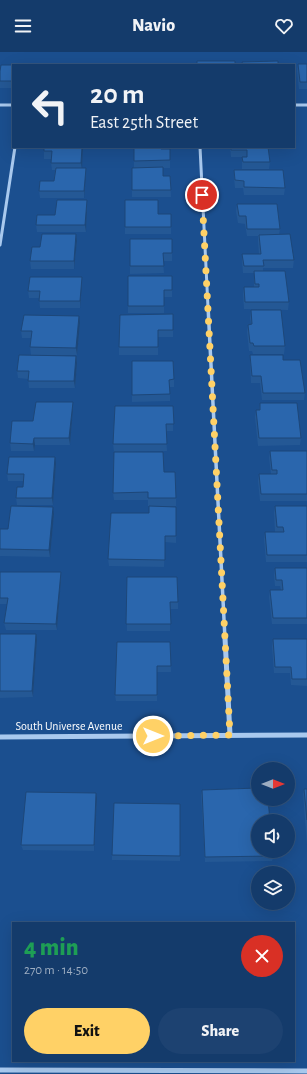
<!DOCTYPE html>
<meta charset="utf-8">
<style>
:root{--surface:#143b6b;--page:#1d4271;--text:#f1f3f6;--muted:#9dadc1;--line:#33557e;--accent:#ffd166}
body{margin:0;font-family:"Alegreya Sans",sans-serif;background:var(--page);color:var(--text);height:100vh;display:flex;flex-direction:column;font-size:15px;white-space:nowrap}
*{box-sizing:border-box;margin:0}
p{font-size:13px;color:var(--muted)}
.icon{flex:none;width:22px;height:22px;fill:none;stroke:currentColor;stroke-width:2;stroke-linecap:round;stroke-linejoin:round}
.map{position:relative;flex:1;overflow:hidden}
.panel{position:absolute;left:12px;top:870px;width:283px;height:140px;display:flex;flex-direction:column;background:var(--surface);border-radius:0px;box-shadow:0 4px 16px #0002,0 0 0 1px var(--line)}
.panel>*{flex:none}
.banner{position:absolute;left:12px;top:12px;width:283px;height:84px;border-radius:0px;box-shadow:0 4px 16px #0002,0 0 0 1px var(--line);background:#143b6b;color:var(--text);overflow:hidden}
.needle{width:26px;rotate:90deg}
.buttons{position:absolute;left:251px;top:710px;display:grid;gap:8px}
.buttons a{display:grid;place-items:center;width:44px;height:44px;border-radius:50%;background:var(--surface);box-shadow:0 4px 16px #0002,0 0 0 1px var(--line);font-size:20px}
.pin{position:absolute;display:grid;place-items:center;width:34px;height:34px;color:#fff;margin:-17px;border:2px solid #fff;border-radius:50%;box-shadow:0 1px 4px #0007}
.me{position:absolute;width:44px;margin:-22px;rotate:90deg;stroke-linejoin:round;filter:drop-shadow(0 0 3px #0008)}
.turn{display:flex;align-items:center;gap:14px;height:84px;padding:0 12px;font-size:18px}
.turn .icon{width:52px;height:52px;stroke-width:2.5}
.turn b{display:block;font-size:28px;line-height:34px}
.round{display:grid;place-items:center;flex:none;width:42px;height:42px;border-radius:21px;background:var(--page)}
.summary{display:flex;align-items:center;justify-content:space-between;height:68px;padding:0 12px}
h1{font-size:24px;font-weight:800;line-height:30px;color:#1e9e55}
.button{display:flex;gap:8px;margin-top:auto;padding:8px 12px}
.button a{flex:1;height:46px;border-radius:24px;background:var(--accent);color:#111;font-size:16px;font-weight:800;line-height:46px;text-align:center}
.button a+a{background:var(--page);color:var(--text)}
header{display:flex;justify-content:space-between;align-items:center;height:52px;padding:0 12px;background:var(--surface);font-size:18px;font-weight:800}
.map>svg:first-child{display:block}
</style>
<header><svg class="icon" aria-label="menu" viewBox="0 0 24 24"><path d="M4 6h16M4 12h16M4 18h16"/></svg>Navio<svg class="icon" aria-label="heart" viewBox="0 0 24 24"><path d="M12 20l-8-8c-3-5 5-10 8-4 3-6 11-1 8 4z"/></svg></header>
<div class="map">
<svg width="307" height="1022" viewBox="0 0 307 1022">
<rect width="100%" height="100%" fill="#1b4f8f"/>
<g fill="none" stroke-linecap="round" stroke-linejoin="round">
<path stroke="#a9c9ee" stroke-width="3" d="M0,53h13
M294,53h13
M200,95l8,160
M0,193l15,-98"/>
<path stroke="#a9c9ee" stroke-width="3.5" d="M208,254l17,333"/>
<path stroke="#a9c9ee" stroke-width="5" d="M225,586l5,97
M0,685l307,-2
M0,1018l307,1"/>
</g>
<path fill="#245895" d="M298,12h9v25h-8l-2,-18z
M13,13v23h-13v-17z
M44,95h39l-1,21 4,7 -2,23h-44l-1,-7 15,-10 1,-11h-3l-1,-7 1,-4h-8z
M134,95l27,2 9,11v8h-7v8h7l1,21h-39v-29h2z
M230,95h38l2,15 -1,7h-27v-12h-11z
M234,118l51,18 -1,7h-40l-1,-7h-8l-1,-11z
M87,148v8l-1,24h-49l-1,-7 19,-10z
M237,152l43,25 -1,6 15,25 -1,8h-30v3l26,31 -1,8 -44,-1 -1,-15 1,-7h10v-14h-11l-1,-12v-7h17l-1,-12v-6h-11l-2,-12 -7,-1 -2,-12z
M158,162h13v20h-46v-7z
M76,182l1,7 -3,28h-43l-1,-8 10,-14z
M130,187l42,14v8h-9l1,12 -34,1z
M172,224v21h-8v16h-36v-7z
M82,225v7l-2,24h-40l-1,-10h-10l-1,-7z
M251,258l34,36 -1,8h-31l-1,-3h-3l-2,-19 1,-7 3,-1 -1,-6z
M173,262v23h-15v18h-39v-8z
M80,271l-3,32h-46l-1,-8 1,-9h-9l-1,-7z
M250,303l33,5 22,33 -1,7h-42l-2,-17h-9l-1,-21z
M76,304l1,7 -2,25h-46l-1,-9 -10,-1 -1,-7z
M132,309l42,18v8h-4v14l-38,1z
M73,350v7l-3,36h-35l-1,6h-23l-1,-8 23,-22z
M260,351l41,35 -1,7 -42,1 -3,-29 1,-7h3z
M173,354v25h-7l1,20 -53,1 -1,-8z
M270,399h37v50h-47l-2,-20 1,-7h12l-2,-16z
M56,412l-3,41h-36l-1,-7 7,-11 1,-6h-16l-1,-7z
M164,420l12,26v8h-28v-6h-34l-1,-7z
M275,454h32v56h-41l-2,-23 1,-7h10l-1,-19z
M176,455v36l-11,-1 -1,25 -55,-1 -1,-7 41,-46z
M54,462l-4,43 -50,-1v-27h8z
M275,516h32v56h-35l-3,-27 1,-7h11l-1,-4h-5l-1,-11z
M0,520l61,7 -4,51h-51l-2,-7 3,-19h-7z
M127,525l51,25v7h-8v22h-43z
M0,582l37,6 -4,57 -33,1z
M273,587h34v47l-16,-1 -1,-12h-16l-2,-27z
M170,590l1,30h-14v29h-41l-1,-6z
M304,737h3v56l-4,-51z
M202,738l72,66 -2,5 -67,1 -4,-67z
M96,741l1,5 -3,53 -71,-1 -2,-5z
M112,803l68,1v5l-68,-1z"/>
<path fill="#1d4779" d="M82,95h1l-1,23 -1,-7z
M86,116v7l-2,23v-7z
M87,148v8l-1,24 -1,-7z
M76,182l1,7 -3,28v-8z
M82,225v7l-2,24v-7z
M79,264l1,7 -3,32 -1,-7z
M76,304l1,7 -2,25 -1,-7z
M73,350v7l-3,36 -1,-7z
M34,386l1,7 -1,6 -1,-7z
M55,405l1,7 -3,41 -1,-7z
M53,455l1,7 -4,43 -1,-7z
M61,520v7l-4,51 -1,-6z
M36,582l1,6 -4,57 -1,-6z
M96,741l1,5 -3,53v-6z"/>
<path fill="#2a66ad" stroke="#1d4779" d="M197,9h38v4h-38z
M278,9v4h-35l-1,-3z
M46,12h34v1h-34z
M100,12h37v1h-37z
M298,12h9v18h-7z
M1,13h36h-24v16h-13v-10z
M44,95h38l-1,16h-30l1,-12h-8z
M134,95h27v2h9v11l-36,1z
M231,95h37l2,15h-27l-1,-5h5v-7h-16z
M163,115v9h7l1,14h-39v-22z
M56,116h30l-2,23h-45l1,-10h14z
M234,118h49l2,18 -41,-1v-6l-9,-1z
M57,148h30l-2,25h-49l1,-10h18z
M125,148h33v14h13v13h-46z
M237,152h40l3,25h-33l-1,-13h-7z
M42,182h34l-2,27h-44l2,-14h8z
M290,182l4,26h-31l1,6h-20l-2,-12h19l-2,-19z
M130,187h42v14h-9l1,13h-34z
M254,219h31l4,31h-44l-1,-15h15v-3h-4z
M128,224h44v14h-8v16h-36z
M30,225h52l-2,24h-41l1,-10h-12z
M251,258h30l4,36h-31l-1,-3h-3l-2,-18 4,-1z
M173,262v16h-15v17h-39l1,-32z
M24,263l55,1 -3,32 -46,-1 2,-16h-11z
M19,303l57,1 -2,25h-46l1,-10h-12z
M250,303h33v5h17l5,33h-42l-2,-17h-9z
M132,309h41l1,18 -5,1 1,14 -38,1z
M36,350h37l-4,36h-35l-1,6 -23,-1 2,-22h21z
M260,351h37l4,35h-42l-3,-28h4z
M115,354h58l1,18h-8l1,20h-54z
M270,399h37v43h-46l-2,-20h18v-4h-5z
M114,400h49l1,20h11l1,26h-28v-6l-35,1z
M9,405h46l-3,41h-36l1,-11h6l1,-13h-17z
M11,454l42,1 -4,43 -49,-1v-20h8z
M149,454l27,1v29h-11v24l-57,-1 3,-46h38z
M275,454h32v49h-40l-2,-23h19l-1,-5h-6z
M275,516h32v50h-34l-3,-28h13l-1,-10h-6z
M0,520h61l-5,52 -52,-1 4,-25h-8z
M127,525h50l1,25h-8l1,22h-45z
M0,582h36l-4,57h-32z
M273,587h34v40h-15l-1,-12h-16z
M117,590h53l1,24h-14v29h-42z
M258,736v11h10l2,22h-12v30h15l1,5 -69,1 -3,-67z
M304,737h3v31z
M26,740l70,1 -2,52h-73z
M114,751l66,1v52l-68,-1z"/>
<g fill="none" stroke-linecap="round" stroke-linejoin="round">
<path stroke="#ffd166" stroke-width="7" stroke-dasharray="0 12.6" d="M153,684l77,-1 -28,-540"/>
</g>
<g text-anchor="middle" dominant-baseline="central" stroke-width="4" stroke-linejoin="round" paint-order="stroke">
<g font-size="12" fill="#fff" stroke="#1b4f8f">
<text x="69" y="674">South Universe Avenue</text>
</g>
</g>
</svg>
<div class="buttons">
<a><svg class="needle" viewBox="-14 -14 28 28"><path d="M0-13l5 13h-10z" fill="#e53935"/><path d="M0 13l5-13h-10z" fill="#9dadc1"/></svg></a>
<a><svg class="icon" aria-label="sound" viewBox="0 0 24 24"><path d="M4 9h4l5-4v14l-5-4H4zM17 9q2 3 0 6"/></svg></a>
<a><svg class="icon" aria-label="layers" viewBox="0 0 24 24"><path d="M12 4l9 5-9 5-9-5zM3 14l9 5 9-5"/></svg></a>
</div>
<div class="pin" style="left:202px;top:143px;background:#d93025"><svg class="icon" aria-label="arrive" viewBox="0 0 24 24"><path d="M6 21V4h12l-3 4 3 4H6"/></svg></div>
<svg class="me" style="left:153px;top:684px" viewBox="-20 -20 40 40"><circle r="17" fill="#ffd166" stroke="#fff" stroke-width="3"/><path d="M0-11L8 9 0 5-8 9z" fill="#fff"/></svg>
<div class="banner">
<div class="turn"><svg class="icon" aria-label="left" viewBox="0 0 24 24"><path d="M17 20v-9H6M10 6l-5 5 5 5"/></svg><div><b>20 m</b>East 25th Street</div></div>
</div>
<section class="panel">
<div class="summary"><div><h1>4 min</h1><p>270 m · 14:50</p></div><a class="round" style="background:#d93025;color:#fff"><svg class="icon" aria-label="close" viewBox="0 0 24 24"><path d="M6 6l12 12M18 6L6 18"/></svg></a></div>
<div class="button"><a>Exit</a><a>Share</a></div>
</section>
</div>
